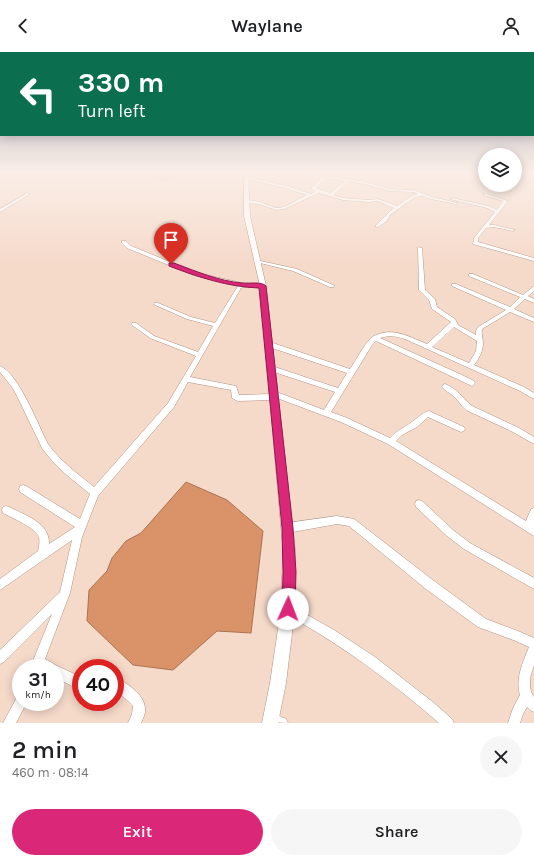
<!DOCTYPE html>
<meta charset="utf-8">
<style>
:root{--surface:#fff;--page:#f6f6f6;--text:#202124;--muted:#757577;--accent:#db2777}
body{margin:0;font-family:Karla,sans-serif;background:var(--page);color:var(--text);height:100vh;display:flex;flex-direction:column;font-size:15px;white-space:nowrap}
*{box-sizing:border-box;margin:0}
p{font-size:13px;color:var(--muted)}
.icon{flex:none;width:22px;height:22px;fill:none;stroke:currentColor;stroke-width:2;stroke-linecap:round;stroke-linejoin:round}
.map{position:relative;height:671px;overflow:hidden}
.side{display:flex;flex-direction:column;background:var(--surface);flex:1}
.side>*{flex:none}
.banner{position:absolute;left:0px;top:0px;width:534px;height:84px;box-shadow:0 2px 10px #0003;background:#0b6e4f;color:#fff;overflow:hidden}
.tools{position:absolute;left:478px;top:96px;display:grid;gap:8px}
.tools a{display:grid;place-items:center;width:44px;height:44px;border-radius:50%;background:var(--surface);box-shadow:0 2px 10px #0003;font-size:20px}
.speed{position:absolute;left:12px;top:607px;display:flex;gap:8px;font-size:20px;font-weight:700;text-align:center}
.speed>*{display:grid;place-content:center;width:52px;height:52px;border-radius:50%;background:var(--surface);box-shadow:0 2px 10px #0003;line-height:1}
.speed small{font-size:10px;font-weight:400}
.speed .limit{border:6px solid #d22;background:#fff;color:#111}
.pin{position:absolute;display:grid;place-items:center;width:34px;height:34px;color:#fff;margin:-41px -17px;border-radius:50% 50% 50% 0;rotate:-45deg;box-shadow:0 0 4px #0007}
.pin .icon{rotate:45deg}
.me{position:absolute;width:44px;margin:-22px;rotate:2deg;stroke-linejoin:round;filter:drop-shadow(0 0 3px #0008)}
.turn{display:flex;align-items:center;gap:14px;height:84px;padding:0 12px;font-size:18px}
.turn .icon{width:52px;height:52px;stroke-width:2.5}
.turn b{display:block;font-size:28px;line-height:34px}
.round{display:grid;place-items:center;flex:none;width:42px;height:42px;border-radius:21px;background:var(--page)}
.headline{display:flex;align-items:center;justify-content:space-between;height:68px;padding:0 12px}
h1{font-size:24px;font-weight:600;line-height:30px}
.primary-button{display:flex;gap:8px;margin-top:auto;padding:8px 12px}
.primary-button a{flex:1;height:46px;border-radius:24px;background:var(--accent);color:#fff;font-size:16px;font-weight:600;line-height:46px;text-align:center}
.primary-button a+a{background:var(--page);color:var(--text)}
header{display:flex;justify-content:space-between;align-items:center;height:52px;padding:0 12px;background:var(--surface);font-size:18px;font-weight:600}
.map>svg:first-child{display:block}
</style>
<header><svg class="icon" aria-label="back" viewBox="0 0 24 24"><path d="M15 5l-7 7 7 7"/></svg>Waylane<svg class="icon" aria-label="person" viewBox="0 0 24 24"><circle cx="12" cy="8" r="4"/><path d="M4 21q1-7 8-7t8 7"/></svg></header>
<div class="map">
<svg width="534" height="671" viewBox="0 0 534 671">
<rect width="100%" height="100%" fill="#f5d9c9"/>
<path fill="#f7c4a8" d="M138,121h45l-18,9z"/>
<path fill="#da9268" stroke="#a97354" d="M186,430l41,18 36,31 -12,102 -34,-2 -44,39 -40,-5 -46,-44 2,-31 18,-19 5,-13 14,-17 15,-8z"/>
<g fill="none" stroke-linecap="round" stroke-linejoin="round">
<defs>
<path id="minor" d="M306,121h6l11,5 12,-1 30,5 25,7 24,1 18,7 26,6 -2,1 -25,-5 -8,-3 -8,1 -25,18 -3,6 -9,6h-2v-2c7,-6 11,-12 18,-17l-16,-7 -9,1 -26,-2 -24,-7 -35,16 -8,1 -17,-6 -13,-1 -2,-1c12,-5 23,5 34,6 8,0 21,-10 29,-13l-19,-6 -43,-11v-2l45,11 21,7 4,-2 -3,-3v-2l8,-8zM335,127l10,2 -15,12 -14,-5 8,-8zM349,129l16,3 25,7 23,1 5,2 -5,1 -16,11 -19,-7 -9,1 -26,-2 -10,-3z
M27,141l3,1 -30,18v-3z
M484,141l24,8 -19,24h5l21,5 -2,1 -19,-4 -8,1 -8,10v4l56,16v3l-61,-17 1,-6 21,-26 -8,-4 -37,-9 2,-1 37,8 8,4 6,-9 -19,-6z
M122,189h4l5,5 66,27 45,10 21,1 3,2 -3,2 -20,-1 -2,1 -51,89 46,9 3,9 32,-1v-2l3,-1 50,19 11,-18 -67,-22 -1,-2 1,-2h4l66,22 9,-15 -81,-27 -1,-2 1,-2h4l80,27c7,-10 13,-23 21,-31 2,-2 5,-3 8,-4 16,-6 33,4 48,10l24,-22 -19,-13 -3,-9 -10,-10 -1,-43 4,1 3,42 10,9 2,8 18,12 3,6 18,10v-4l2,-4 28,-17 -54,-24v-2h4l54,23 10,-10 -51,-21v-2h4l50,21 11,-9v5l-6,5 6,3v4l-9,-4 -11,10 20,9v4l-24,-10 -28,17c-1,5 1,9 1,14 0,8 -4,16 -9,22l50,22 10,6v6l-14,-8 -115,-52c-9,-3 -16,-4 -25,-1l82,37 12,6 1,2 -3,3 -2,-1 -94,-44 -4,4 -41,67 16,6 43,20c8,-9 15,-10 23,-17 6,-4 9,-8 16,-10l35,16 1,2 -1,2 -3,1 -33,-15 -11,10 -15,8 -6,6 130,80 5,-12 3,-1v28l-146,-92 -47,-22 -64,-24 -3,2 -36,1 -6,-3 -1,-8 -43,-8 -14,25 -76,89 -16,41 -12,56 -25,66 9,5 1,1 26,12v12l-9,-3 -17,-9v-9h-25l22,-54 -48,48 -4,2v-14l60,-58 12,-52 -72,50v-11l38,-28c1,-4 2,-9 1,-13 -2,-10 -27,-20 -36,-25l-1,-3 1,-3 3,-1 3,1c16,8 41,16 40,37l26,-17 -55,-35 -1,-3 1,-3 3,-1 3,1 54,33 10,-25c-17,-14 -35,-27 -48,-46l-25,-52 -5,-9 -12,-15v-6c19,8 38,59 48,78 12,17 30,30 46,43l74,-84 28,-47 -46,-18 -18,-13 -1,-1 1,-1h4l18,13 44,16 15,-26 -26,-7 -34,-15 1,-1h4l33,14 24,6 23,-37 -45,-11 -66,-27 -5,-5zM454,275l23,14 -1,10 -7,12 -37,-16z
M256,208l41,9 38,17 -1,1h-4l-37,-16 -37,-9z
M445,332c13,5 17,14 27,22l47,22 15,9v7l-21,-12 -47,-22c-5,-4 -8,-11 -14,-15 -3,-3 -7,-4 -10,-8l1,-2z
M419,448l3,1 31,29 17,13 64,35v11l-70,-40 -17,-13 -31,-29 -1,-3 1,-3z
M337,464l17,3 80,62 52,38 32,12 16,7v27l-4,13v8l1,6 3,5v15l-4,-2 -3,-3 -4,7 -3,9h-12l5,-15 7,-13c-5,-16 3,-33 9,-48l-13,-6 -38,-14 -52,-38 -77,-63 -12,-2 -50,9 -3,-2 -2,-3 2,-3 3,-2z
M288,552l46,26 41,27 59,46 18,16 2,4h-15c-48,-42 -99,-79 -155,-110l-1,-4 1,-4z
M115,626c12,5 29,16 30,30 1,5 -2,10 -4,15h-13l4,-9 1,-8 -5,-5 -13,-11z
M21,643v7h6l-11,21h-13l14,-26z
M271,660l15,7 2,4 -21,-1 -2,-4 2,-4z"/>
<path id="tertiary" d="M244,121h4l2,43 16,70 29,263v60l-9,74 -8,40h-16l8,-40 11,-74 2,-60 -23,-263 -16,-70z"/>
</defs>
<use href="#minor" stroke="#ae9485" stroke-width="1"/>
<use href="#tertiary" stroke="#ae9485" stroke-width="1"/>
<use href="#minor" fill="#fff" fill-rule="evenodd"/>
<use href="#tertiary" fill="#fff" fill-rule="evenodd"/>
</g>
<linearGradient id="sky" x2="0" y2="1"><stop stop-color="#a2a6b5"/><stop offset="0.56" stop-color="#faeee7"/><stop offset="1" stop-color="#faeee7" stop-opacity="0"/></linearGradient>
<rect width="534" height="215" fill="url(#sky)"/>
<path fill="#db2777" stroke="#8e194d" d="M169,211h5c21,8 45,18 68,20 8,1 19,-2 24,3l27,242 3,44 -1,37 -2,5 -5,2 -4,-2 -2,-5 1,-37 -1,-44 -23,-240c-31,-1 -61,-11 -90,-22z"/>
</svg>
<div class="tools">
<a><svg class="icon" aria-label="layers" viewBox="0 0 24 24"><path d="M12 4l9 5-9 5-9-5zM3 14l9 5 9-5"/></svg></a>
</div>
<div class="speed"><div>31<small>km/h</small></div><div class="limit">40</div></div>
<div class="pin" style="left:171px;top:212px;background:#d93025"><svg class="icon" aria-label="arrive" viewBox="0 0 24 24"><path d="M6 21V4h12l-3 4 3 4H6"/></svg></div>
<svg class="me" style="left:288px;top:557px" viewBox="-20 -20 40 40"><circle r="19" fill="#fff"/><path d="M0-13L10 11 0 6-10 11z" fill="#db2777"/></svg>
<div class="banner">
<div class="turn"><svg class="icon" aria-label="left" viewBox="0 0 24 24"><path d="M17 20v-9H6M10 6l-5 5 5 5"/></svg><div><b>330 m</b>Turn left</div></div>
</div>
</div>
<section class="side">
<div class="headline"><div><h1>2 min</h1><p>460 m · 08:14</p></div><a class="round"><svg class="icon" aria-label="close" viewBox="0 0 24 24"><path d="M6 6l12 12M18 6L6 18"/></svg></a></div>
<div class="primary-button"><a>Exit</a><a>Share</a></div>
</section>
